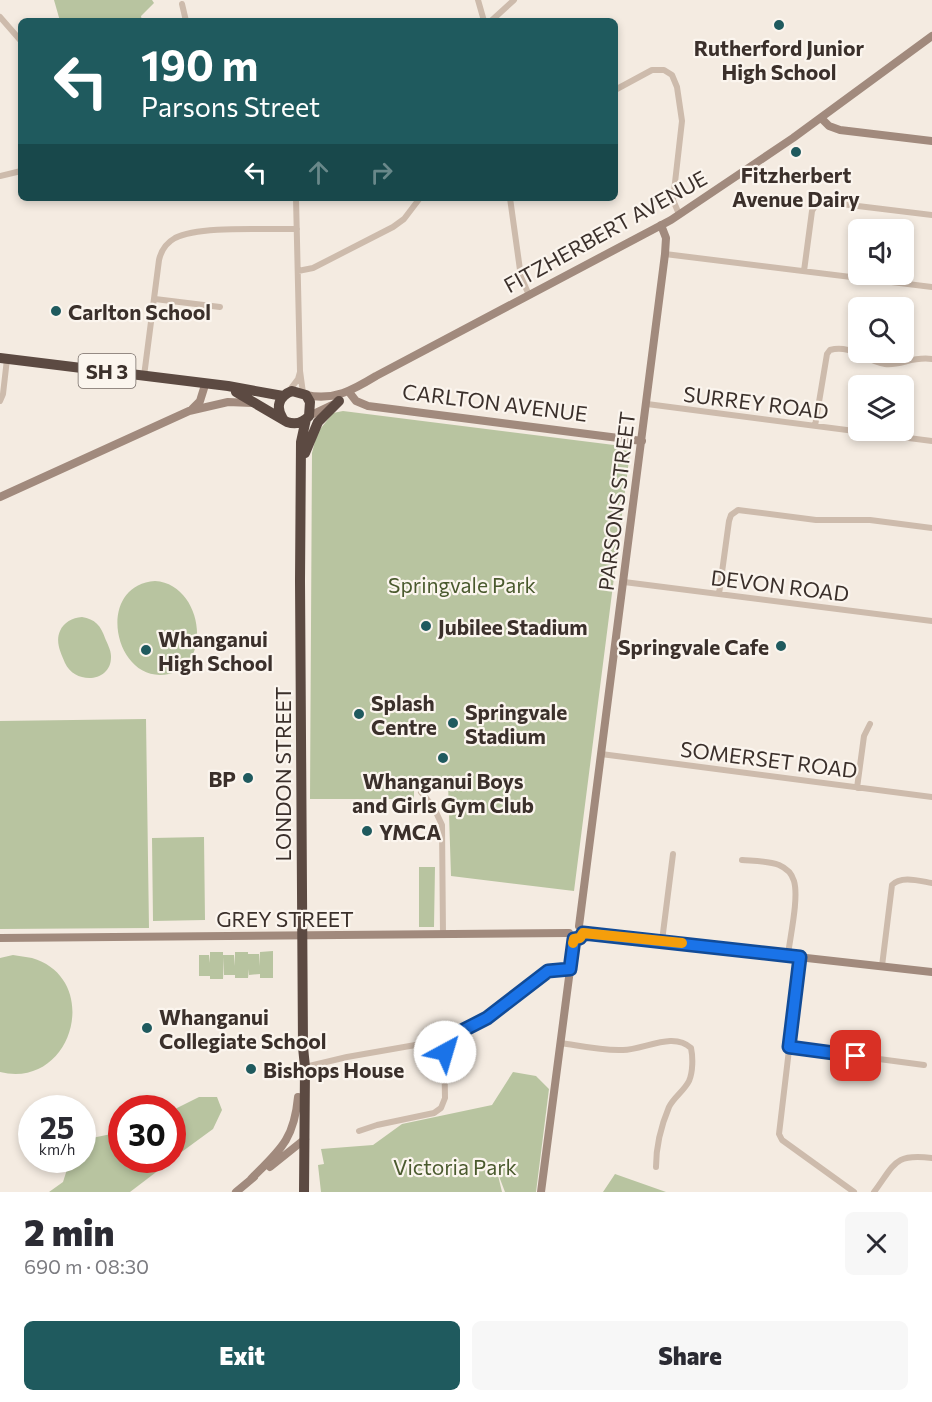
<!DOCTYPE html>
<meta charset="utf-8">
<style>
:root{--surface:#fff;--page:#f7f7f7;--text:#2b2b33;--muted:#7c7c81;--accent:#1f5a5e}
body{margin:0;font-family:Commissioner,sans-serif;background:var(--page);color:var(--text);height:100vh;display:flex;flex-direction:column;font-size:22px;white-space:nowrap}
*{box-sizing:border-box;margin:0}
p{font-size:20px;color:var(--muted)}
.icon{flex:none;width:33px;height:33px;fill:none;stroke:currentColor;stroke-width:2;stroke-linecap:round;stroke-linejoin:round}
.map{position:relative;height:1192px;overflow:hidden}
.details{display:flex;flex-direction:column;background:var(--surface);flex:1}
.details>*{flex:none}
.banner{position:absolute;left:18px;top:18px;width:600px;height:183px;border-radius:9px;box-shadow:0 3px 9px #0003;background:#1f5a5e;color:#fff;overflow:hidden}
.tools{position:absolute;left:848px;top:219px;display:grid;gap:12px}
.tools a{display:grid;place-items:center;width:66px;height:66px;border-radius:9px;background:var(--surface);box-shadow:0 3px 9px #0003;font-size:30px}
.speed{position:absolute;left:18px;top:1095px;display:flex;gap:12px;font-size:30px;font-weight:700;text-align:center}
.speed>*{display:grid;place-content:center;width:78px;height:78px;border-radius:50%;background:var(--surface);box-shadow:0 3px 9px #0003;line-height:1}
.speed small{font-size:15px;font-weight:400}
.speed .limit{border:9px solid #d22;background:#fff;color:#111}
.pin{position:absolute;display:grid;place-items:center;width:51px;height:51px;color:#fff;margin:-26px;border-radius:12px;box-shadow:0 3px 9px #0006}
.me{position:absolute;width:66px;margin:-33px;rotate:39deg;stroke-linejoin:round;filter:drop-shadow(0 0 4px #0008)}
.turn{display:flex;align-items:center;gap:21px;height:126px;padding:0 24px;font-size:27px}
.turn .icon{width:78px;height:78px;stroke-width:2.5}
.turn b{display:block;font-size:42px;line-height:51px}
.lanes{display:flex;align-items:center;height:57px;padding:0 24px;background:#0003;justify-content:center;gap:30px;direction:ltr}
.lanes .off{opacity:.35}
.round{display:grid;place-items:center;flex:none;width:63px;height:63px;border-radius:9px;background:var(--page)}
.headline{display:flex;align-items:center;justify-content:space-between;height:102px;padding:0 24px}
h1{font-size:36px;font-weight:800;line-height:45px}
.cta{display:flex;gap:12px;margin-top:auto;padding:12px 24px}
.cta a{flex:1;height:69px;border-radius:9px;background:var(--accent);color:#fff;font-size:24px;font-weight:800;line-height:69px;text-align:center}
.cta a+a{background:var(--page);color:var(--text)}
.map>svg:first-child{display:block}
</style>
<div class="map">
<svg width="932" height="1192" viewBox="0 0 932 1192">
<rect width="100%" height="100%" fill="#f4ebe1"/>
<path fill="#b8c4a0" d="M54,0h98l2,3 -13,13 1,5h-82z
M343,411l279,35 8,6 -56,439 -123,-15 -3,-93 -34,4v12h-104l2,-346 5,-20 16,-20z
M155,581c50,3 60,93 5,94 -48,0 -63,-90 -5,-94z
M82,617c13,2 19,9 23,21 2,5 6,12 6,18 1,27 -36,29 -46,7 -4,-10 -10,-21 -5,-32 4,-9 12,-13 22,-14z
M146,719l3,209 -149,1v-208z
M204,837l1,83 -52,1 -1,-83z
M419,867h16l-1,60h-15z
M273,951v27h-13v-4l-11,1v-6l-1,9h-13v-3h-11v-18l-1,22h-13v-3h-11v-21h10l1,8v-11h13v3h11l1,11v-14h13v2h11v12l1,-14z
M13,955c6,1 13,2 19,3 71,21 41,132 -32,114v-114z
M513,1072l23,4 13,13 -13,103h-31l-8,-21 5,21h-181l-3,-27 6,-1 -3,-15 52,-4 29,-21 90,-19z
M199,1097h18l5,13 -9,19 -41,30 1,-49z
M121,1132l1,28h50l-42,32h-81l14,-10 7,-22h12l1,-18 4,-3z
M615,1174l51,18h-63z"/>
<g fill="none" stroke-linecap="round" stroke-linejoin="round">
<path stroke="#cdbbac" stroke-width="6" d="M478,0l6,21
M182,4l4,17
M0,17l21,24
M491,21l23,-21
M615,90l37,-20h12l8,5 5,12 5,34 -9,79 6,14
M0,176l21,-5
M296,198l4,173 3,22
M510,198l11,79 8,18
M665,254l267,33
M298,271l15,-3 80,-41 11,-8 16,-21
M804,271l8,-60 5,-8 8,-1 107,13
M155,299l65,8
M144,376l15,-116c2,-9 7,-17 16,-22 25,-13 92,-8 122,-9
M289,391l9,-12 2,-7
M0,401l3,-7 4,-35
M647,404l285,37
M815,426l12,-72 3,-4c21,-6 35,11 55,14 16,2 27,-8 47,-5
M624,582l308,39
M719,594l10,-73 2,-6 7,-5 78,10h54l62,8
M601,754l331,43
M857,788l7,-52 6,-12
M421,792l13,16 8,17 1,110
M742,860c12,1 26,1 37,5 7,3 13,9 15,16 5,17 -4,56 -6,74
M662,941l11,-87
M800,957l-21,177 3,6 72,52
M882,966l10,-81c9,-10 28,-4 40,-2
M561,1043c20,3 41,8 62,7 21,0 50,-19 68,-2 2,9 2,24 -2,33 -5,10 -15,16 -20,26 -8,19 -13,40 -13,60
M789,1047l135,18
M305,1067l42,-10 97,-17 43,-22 61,-47 22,-2
M359,1131l18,-6 57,-12 7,-5 4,-10 -1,-58
M874,1192c21,-28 20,-39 58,-34"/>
<path stroke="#a18a7d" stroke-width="8" d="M821,118l8,8 11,4 92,11
M349,392l7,9 12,5 274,35
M306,395c28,6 47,-5 70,-19l295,-156 122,-82 139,-102
M192,409l8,-8 5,-16
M309,416l23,-11
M0,497l189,-86 39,-9 24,1
M579,926l86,-672 1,-16 -5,-13
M583,933l349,39
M0,938l569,-5
M270,1167l35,-28
M251,1179c29,-29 43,-39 47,-82
M236,1192l18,-15
M541,1192l33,-253"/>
<path stroke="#5c4a42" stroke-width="10" d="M0,358l228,28 55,10
M236,392l51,30c9,3 16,1 22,-6l1,-14 -4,-7 -14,-4c-13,5 -17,16 -9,28
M305,453l13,-31 21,-21
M304,1192l1,-125 -2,-20 -3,-466 1,-139 5,-23"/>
</g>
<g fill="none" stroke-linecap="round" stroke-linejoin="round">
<defs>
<path id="route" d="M445,1052l-1,-12 43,-22 61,-47 22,-2 4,-30 6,-1 3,-5 217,24 -11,90 67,9"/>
</defs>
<use href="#route" stroke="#114b97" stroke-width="15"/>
<use href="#route" stroke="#1a73e8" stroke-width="10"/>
<path stroke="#f59e0b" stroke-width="10" d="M573,943l1,-4 6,-1 3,-5 99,10"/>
</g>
<g fill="#1f5a5e" stroke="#fbf5ee" stroke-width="2">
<circle cx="779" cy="25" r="6"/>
<circle cx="796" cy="152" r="6"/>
<circle cx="56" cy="311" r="6"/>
<circle cx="426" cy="626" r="6"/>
<circle cx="781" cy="646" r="6"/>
<circle cx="146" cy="650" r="6"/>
<circle cx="359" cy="714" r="6"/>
<circle cx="453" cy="723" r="6"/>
<circle cx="443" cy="758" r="6"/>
<circle cx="248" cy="778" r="6"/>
<circle cx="367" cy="831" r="6"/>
<circle cx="147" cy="1028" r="6"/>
<circle cx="251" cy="1069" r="6"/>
</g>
<g text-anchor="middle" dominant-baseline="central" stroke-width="4.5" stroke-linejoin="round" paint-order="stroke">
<rect fill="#fbf5ee" stroke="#756b66" stroke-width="1.5" x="78.5" y="354" width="57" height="34" rx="4.5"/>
<g font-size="20" font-weight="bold" fill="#3b302b">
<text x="107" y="371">SH 3</text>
</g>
<g font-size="21" font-weight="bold" fill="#3b302b" stroke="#fbf5ee" text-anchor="start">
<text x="779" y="47" text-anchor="middle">Rutherford Junior<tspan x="779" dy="24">High School</tspan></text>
<text x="796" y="174" text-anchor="middle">Fitzherbert<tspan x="796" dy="24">Avenue Dairy</tspan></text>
<text x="68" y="311">Carlton School</text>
<text x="438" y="626">Jubilee Stadium</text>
<text x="158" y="638">Whanganui<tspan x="158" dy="24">High School</tspan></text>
<text x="769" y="646" text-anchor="end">Springvale Cafe</text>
<text x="371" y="702">Splash<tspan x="371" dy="24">Centre</tspan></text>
<text x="465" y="711">Springvale<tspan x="465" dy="24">Stadium</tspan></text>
<text x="236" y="778" text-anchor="end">BP</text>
<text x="443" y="780" text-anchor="middle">Whanganui Boys<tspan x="443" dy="24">and Girls Gym Club</tspan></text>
<text x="379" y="831">YMCA</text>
<text x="159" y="1016">Whanganui<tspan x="159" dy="24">Collegiate School</tspan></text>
<text x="263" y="1069">Bishops House</text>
</g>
<g font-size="21" fill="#3b302b" stroke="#fbf5ee">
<text transform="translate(605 231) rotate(-29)">FITZHERBERT AVENUE</text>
<text transform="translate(495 402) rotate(7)">CARLTON AVENUE</text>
<text transform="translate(756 402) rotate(7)">SURREY ROAD</text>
<text transform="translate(616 501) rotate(-83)">PARSONS STREET</text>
<text transform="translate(780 585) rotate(7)">DEVON ROAD</text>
<text transform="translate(769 759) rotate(7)">SOMERSET ROAD</text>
<text transform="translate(282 774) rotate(-90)">LONDON STREET</text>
<text x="285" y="918">GREY STREET</text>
</g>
<g font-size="21" fill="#4a5a2e" stroke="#fbf5ee">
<text x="462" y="584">Springvale Park</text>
<text x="455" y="1166">Victoria Park</text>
</g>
</g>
</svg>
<div class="tools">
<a><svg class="icon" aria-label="sound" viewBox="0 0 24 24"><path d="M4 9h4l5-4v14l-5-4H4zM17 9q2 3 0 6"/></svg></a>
<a><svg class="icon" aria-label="search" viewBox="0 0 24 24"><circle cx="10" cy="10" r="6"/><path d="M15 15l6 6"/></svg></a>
<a><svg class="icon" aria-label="layers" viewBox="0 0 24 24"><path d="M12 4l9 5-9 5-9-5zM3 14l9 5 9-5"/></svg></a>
</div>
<div class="speed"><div>25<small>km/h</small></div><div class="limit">30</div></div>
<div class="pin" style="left:856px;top:1056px;background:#d93025"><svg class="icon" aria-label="arrive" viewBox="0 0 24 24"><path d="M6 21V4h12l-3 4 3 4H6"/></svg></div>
<svg class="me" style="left:445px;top:1052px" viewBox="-20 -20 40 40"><circle r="19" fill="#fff"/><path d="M0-13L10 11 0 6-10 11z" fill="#1a73e8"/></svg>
<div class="banner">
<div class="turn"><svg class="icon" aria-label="left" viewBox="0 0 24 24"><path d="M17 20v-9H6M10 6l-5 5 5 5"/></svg><div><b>190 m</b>Parsons Street</div></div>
<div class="lanes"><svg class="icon" aria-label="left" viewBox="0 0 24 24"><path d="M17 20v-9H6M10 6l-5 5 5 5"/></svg><svg class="icon off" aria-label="ahead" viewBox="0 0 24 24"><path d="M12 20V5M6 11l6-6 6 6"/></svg><svg class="icon off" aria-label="right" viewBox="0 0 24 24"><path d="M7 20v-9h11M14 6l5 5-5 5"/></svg></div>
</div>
</div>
<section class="details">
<div class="headline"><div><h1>2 min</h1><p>690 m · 08:30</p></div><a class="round"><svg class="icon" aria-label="close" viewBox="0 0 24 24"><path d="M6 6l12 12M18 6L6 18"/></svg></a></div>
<div class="cta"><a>Exit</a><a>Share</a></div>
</section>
